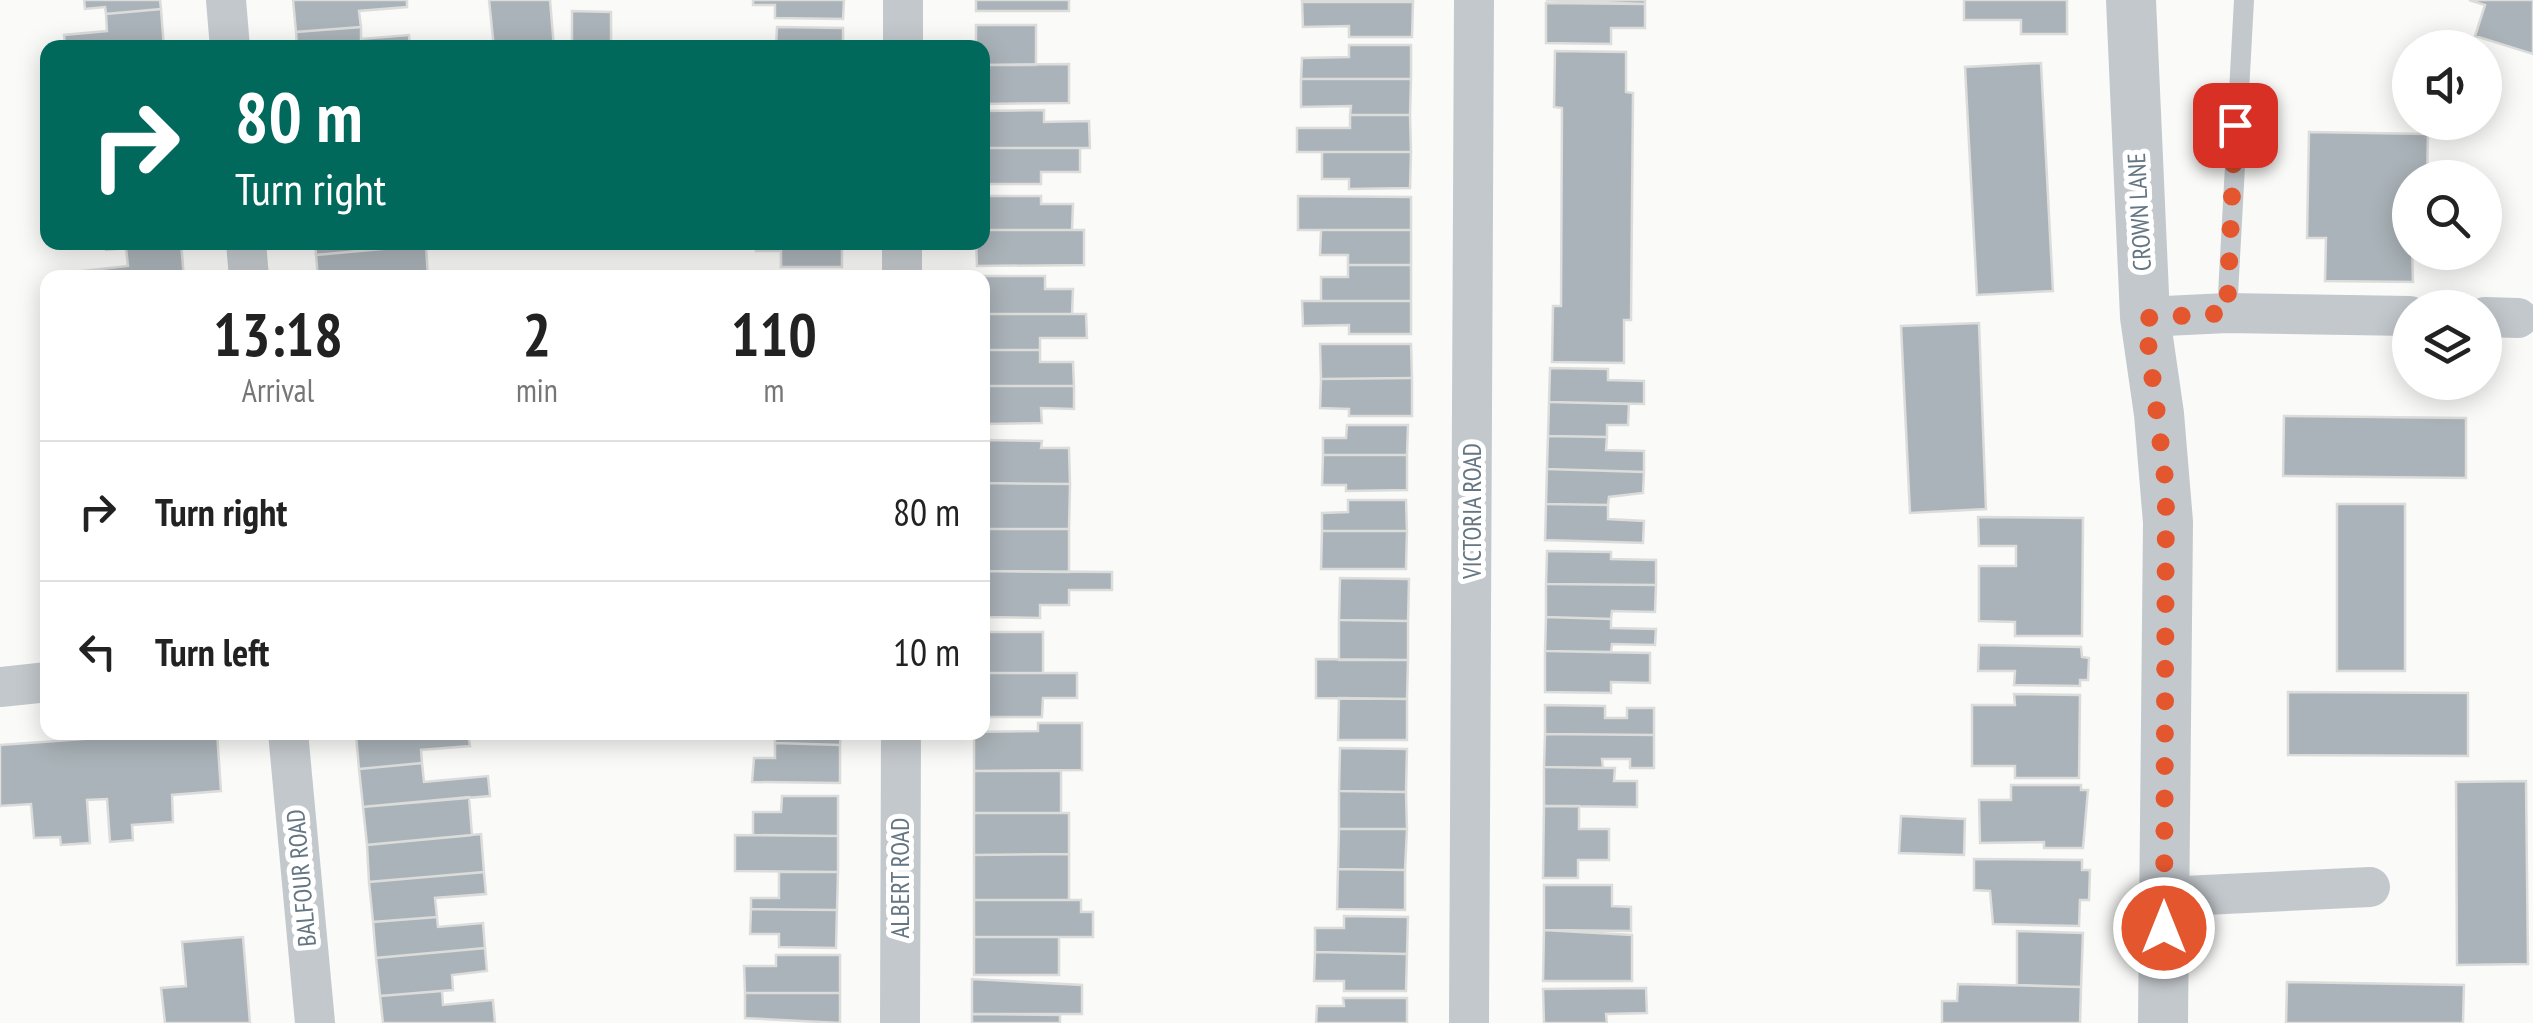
<!DOCTYPE html>
<style>
:root{--surface:#fff;--page:#f2f2f2;--text:#222;--muted:#767676;--line:#e0e0e0}
body{margin:0;font-family:"PT Sans Narrow",sans-serif;background:var(--page);color:var(--text);height:100vh;display:flex;flex-direction:column;font-size:38px;white-space:nowrap}
*{box-sizing:border-box;margin:0}
p{font-size:32px;color:var(--muted)}
.icon{flex:none;width:55px;height:55px;fill:none;stroke:currentColor;stroke-width:2;stroke-linecap:round;stroke-linejoin:round}
.map{position:relative;flex:1;overflow:hidden}
.panel{position:absolute;left:40px;top:270px;width:950px;height:470px;display:flex;flex-direction:column;background:var(--surface);border-radius:20px;box-shadow:0 5px 25px #0003}
.panel>*{flex:none}
.banner{position:absolute;left:40px;top:40px;width:950px;height:210px;border-radius:20px;box-shadow:0 5px 25px #0003;background:#00695c;color:#fff;overflow:hidden}
.fabs{position:absolute;left:2392px;top:30px;display:grid;gap:20px}
.fabs a{display:grid;place-items:center;width:110px;height:110px;border-radius:50%;background:var(--surface);box-shadow:0 5px 25px #0003;font-size:50px}
.pin{position:absolute;display:grid;place-items:center;width:85px;height:85px;color:#fff;margin:-42px;border-radius:20px;box-shadow:0 5px 15px #0006}
.me{position:absolute;width:110px;margin:-55px;rotate:0deg;stroke-linejoin:round;filter:drop-shadow(0 0 8px #0008)}
.turn{display:flex;align-items:center;gap:35px;height:210px;padding:0 30px;font-size:45px}
.turn .icon{width:130px;height:130px;stroke-width:2.5}
.turn b{display:block;font-size:70px;line-height:85px}
.eta{display:flex;justify-content:space-evenly;align-items:center;height:170px;text-align:center}
.eta b{font-size:60px;font-weight:800;line-height:70px}
ul{padding:0;list-style:none}
li{display:flex;align-items:center;gap:30px;height:140px;padding:0 30px;border-top:2px solid var(--line)}
li div{flex:1}
li b{display:block;font-size:38px}
li em{font-style:normal}
.map>svg:first-child{display:block}
</style>
<div class="map">
<svg width="2533" height="1023" viewBox="0 0 2533 1023">
<rect width="100%" height="100%" fill="#fafaf8"/>
<path fill="#aab3b9" stroke="#dcdcda" stroke-width="2.5" d="M84,0h76l1,9 -55,5 -1,-7 -20,2z
M293,0h114v7l-48,4 2,16 -65,5z
M489,0h61l4,48h-60z
M753,0h91l-1,19 -68,-1v-13h-22z
M976,0h93v11h-93z
M1302,0h111v2h-111z
M1546,0h99v4z
M1964,0h103v34h-46v-14h-57z
M2469,0h64v54l-58,-18 10,-31z
M1302,2h111l-1,35h-63v-11l-46,1z
M1546,3l99,1v24h-34v16l-65,-1z
M161,9l3,39h-99l-1,-13 43,-4 -1,-17z
M572,11l39,1v36h-39z
M976,25h60v40h-54v-17h-6z
M361,27v12l48,-4 1,13h-113l-1,-16z
M777,27l66,1v20h-67z
M1349,45h62v34h-110l1,-21 47,-1z
M1555,51l71,1v40l7,1 -2,227h-7v43l-72,-1 1,-56h8l1,-198 -8,-1z
M2041,63l12,228 -76,4 -12,-228z
M1069,64v39l-87,1v-39z
M1301,79h110l-1,36h-60l1,-9 -50,1z
M1044,110v12l45,-1 1,27h-108v-37z
M1350,115h60l1,37h-114v-24h53z
M2309,132l119,2 -1,44h-17l3,104 -88,-1 1,-43h-19z
M982,148h98v24h-39v12h-59z
M1322,152h89l-1,36 -61,1v-10h-27z
M982,196h59v8h32l-1,26h-90z
M1298,196l113,1v33h-113z
M982,230h102v35l-107,1 -1,-24h6z
M1321,230h90v35h-63v-10h-28z
M105,242h76v1l-75,7z
M315,242h63l1,7 -63,6z
M756,242h86v25h-61v-16h-25z
M181,243l3,35h-102v-7l46,-5 -2,-18z
M426,245l2,33h-110l-2,-23z
M1348,265h63v36h-90v-24h27z
M977,276h68v13h28l-1,25h-90v-36z
M1302,301h109v33h-62v-9l-46,1z
M982,314h104l1,24h-47v12h-58z
M1979,323l7,186 -76,4 -9,-187z
M1320,344h91l1,34 -91,1z
M982,350h58v12h33l1,24h-92z
M1550,368l58,1v11l36,1v23l-95,-2z
M1412,378v38h-63v-7l-29,-1 1,-29z
M982,386h92v23l-33,-1 1,15 -60,1z
M1549,402l80,2 -1,21h-21v12l-59,-1z
M2284,416l182,2v60l-183,-2z
M1347,425h61l-1,30h-84v-17h23z
M1548,436l59,1 -1,13 38,1v21l-97,-3z
M982,440l60,1 -1,7h28l1,36 -88,-1z
M1323,455h84v35l-61,1v-6h-24z
M1547,469l97,3 -1,21 -34,4 -1,8 -62,-1z
M982,483l88,1 -1,45h-87z
M1348,500h58l1,31h-85v-18l26,-1z
M1546,504l62,1v14l36,2 -1,22 -98,-3z
M2337,504h68v167h-68z
M1978,517l105,1 -1,118h-67v-14l-36,-1v-55h37v-20h-37z
M982,529h87v43l-87,-1z
M1322,531h85l-1,38h-85z
M1547,551l64,1v7l45,1v25l-110,-1z
M982,571l130,1v18h-43v15h-29v13l-58,-1z
M1340,578l69,1 -1,42 -69,-1z
M1546,584l110,1 -1,27 -43,-1 -1,8 -65,-2z
M1546,617l65,2v9l45,1 -1,16 -43,-1 -1,8 -66,-1z
M1339,620l69,1v39h-69z
M982,632h61v41h-61z
M1979,645l102,2 1,10 7,1 -1,22h-8v6l-66,-1 1,-14h-37z
M1545,651l105,2v30l-39,-1v11l-66,-1z
M1316,659l92,1 -1,39 -91,-1z
M982,673h95v25h-34l-1,19h-60z
M2288,692l180,1v63l-180,-1z
M2014,694l66,1 -1,83h-64v-12h-43v-61h43z
M1339,698l68,1v41h-69z
M1545,705l60,1v12h22v-10h27v27l-109,-1z
M1038,723h44v47l-108,1v-39l64,-1z
M182,732h35l4,59 -49,4 1,27 -41,3 1,15 -23,2 -3,-43 -20,1 3,43 -29,2 -1,-8 -26,1 -3,-34 -31,2v-61z
M468,732l2,14 -49,4 1,13 -63,6 -3,-34z
M775,732h66l-1,13 -65,-2z
M1545,734l109,1v33h-24v-9h-28l1,9 -59,-1z
M775,743l65,2v38l-88,-1 2,-24h21z
M1340,748l67,1 -1,43 -67,-1z
M422,763l2,19 64,-6 2,20 -127,11 -4,-38z
M1544,767l71,1 -1,13h23v26l-93,-1z
M974,771h87v42h-87z
M2526,781l2,183 -71,1 -1,-183z
M2011,785h70v5h7l-5,58h-39v-6l-64,1 -1,-43h32z
M1339,791l67,1 1,37h-68z
M782,796h56v40l-85,-1v-23h28z
M469,797l3,38 -105,10 -4,-38z
M1544,806h35v23h30v31h-31v18h-35z
M974,813h95v41l-95,1z
M1901,816l64,3 -1,36 -65,-2z
M1339,829h68l-2,41 -67,-1z
M481,834l3,38 -115,10 -2,-37z
M735,835l103,1v36l-103,-1z
M1069,854v46h-95v-45z
M1974,859l108,1v10h8l-1,30h-9l-1,26 -86,-2 -3,-33 -16,-1z
M1338,869l67,1v40l-68,-1z
M484,872l2,22 -51,4 2,19 -64,5 -4,-40z
M779,872h59l-1,38 -86,-1v-11h28z
M1544,885h68v21l19,1v24l-87,-1z
M974,900h107v12h12v25h-119z
M751,909l86,1 -1,38 -57,-1v-13h-29z
M1344,916l64,1 -1,37 -92,-2v-24h29z
M437,917l1,10 45,-4 2,25 -109,10 -3,-36z
M1544,930l88,5v46h-89z
M2017,931l66,2 -2,54 -64,-2z
M243,937l7,86h-85l-4,-35 25,-2 -4,-44z
M974,937h85v38h-85z
M485,948l2,23 -35,4 1,15 -73,6 -4,-38z
M1315,952l92,2 -1,37h-62v-10h-30z
M776,955h64v38h-95l-1,-27h32z
M972,979l110,6v29h-110z
M2287,982l177,3 -1,38h-177z
M1958,984l123,3 -1,36h-138v-22h15z
M1646,988l1,25 -41,1 1,9h-63l-1,-34z
M442,991l1,14 50,-5 2,23h-112l-3,-27z
M745,993h95v30l-95,-5z
M1343,998h64v25h-91l1,-17h27z
M972,1014l88,1v8h-88z"/>
<g fill="none" stroke-linecap="round" stroke-linejoin="round">
<path stroke="#c3c8cc" stroke-width="20" d="M2227,313l17,-313"/>
<path stroke="#c3c8cc" stroke-width="40" d="M226,0l4,48
M903,48v-48
M246,242l3,36
M902,278v-36
M2145,317l82,-4 183,3
M2485,317l33,1
M0,687l48,-5
M288,732l27,291
M2163,897l207,-10
M900,1023l1,-291
M1469,1023l5,-1023"/>
<path stroke="#c3c8cc" stroke-width="50" d="M2131,0l14,317 14,97 9,108 -5,501"/>
</g>
<g fill="none" stroke-linecap="round" stroke-linejoin="round">
<path stroke="#e4572e" stroke-width="18" stroke-dasharray="0 32.4" d="M2164,928l2,-442 -21,-168 82,-5 8,-188"/>
</g>
<g text-anchor="middle" dominant-baseline="central" stroke-width="10" stroke-linejoin="round" paint-order="stroke">
<g font-size="25" fill="#657683" stroke="#fff">
<text transform="translate(2139 212) rotate(-93)">CROWN LANE</text>
<text transform="translate(1472 511) rotate(-90)">VICTORIA ROAD</text>
<text transform="translate(301 878) rotate(-95)">BALFOUR ROAD</text>
<text transform="translate(900 878) rotate(-90)">ALBERT ROAD</text>
</g>
</g>
</svg>
<div class="fabs">
<a><svg class="icon" aria-label="sound" viewBox="0 0 24 24"><path d="M4 9h4l5-4v14l-5-4H4zM17 9q2 3 0 6"/></svg></a>
<a><svg class="icon" aria-label="search" viewBox="0 0 24 24"><circle cx="10" cy="10" r="6"/><path d="M15 15l6 6"/></svg></a>
<a><svg class="icon" aria-label="layers" viewBox="0 0 24 24"><path d="M12 4l9 5-9 5-9-5zM3 14l9 5 9-5"/></svg></a>
</div>
<div class="pin" style="left:2235px;top:125px;background:#d93025"><svg class="icon" aria-label="arrive" viewBox="0 0 24 24"><path d="M6 21V4h12l-3 4 3 4H6"/></svg></div>
<svg class="me" style="left:2164px;top:928px" viewBox="-20 -20 40 40"><circle r="17" fill="#e4572e" stroke="#fff" stroke-width="3"/><path d="M0-11L8 9 0 5-8 9z" fill="#fff"/></svg>
<div class="banner">
<div class="turn"><svg class="icon" aria-label="right" viewBox="0 0 24 24"><path d="M7 20v-9h11M14 6l5 5-5 5"/></svg><div><b>80 m</b>Turn right</div></div>
</div>
<section class="panel">
<div class="eta">
<div><b>13:18</b><p>Arrival</p></div>
<div><b>2</b><p>min</p></div>
<div><b>110</b><p>m</p></div>
</div>
<ul>
<li><svg class="icon" aria-label="right" viewBox="0 0 24 24"><path d="M7 20v-9h11M14 6l5 5-5 5"/></svg><div><b>Turn right</b></div><em>80 m</em></li>
<li><svg class="icon" aria-label="left" viewBox="0 0 24 24"><path d="M17 20v-9H6M10 6l-5 5 5 5"/></svg><div><b>Turn left</b></div><em>10 m</em></li>
</ul>
</section>
</div>
